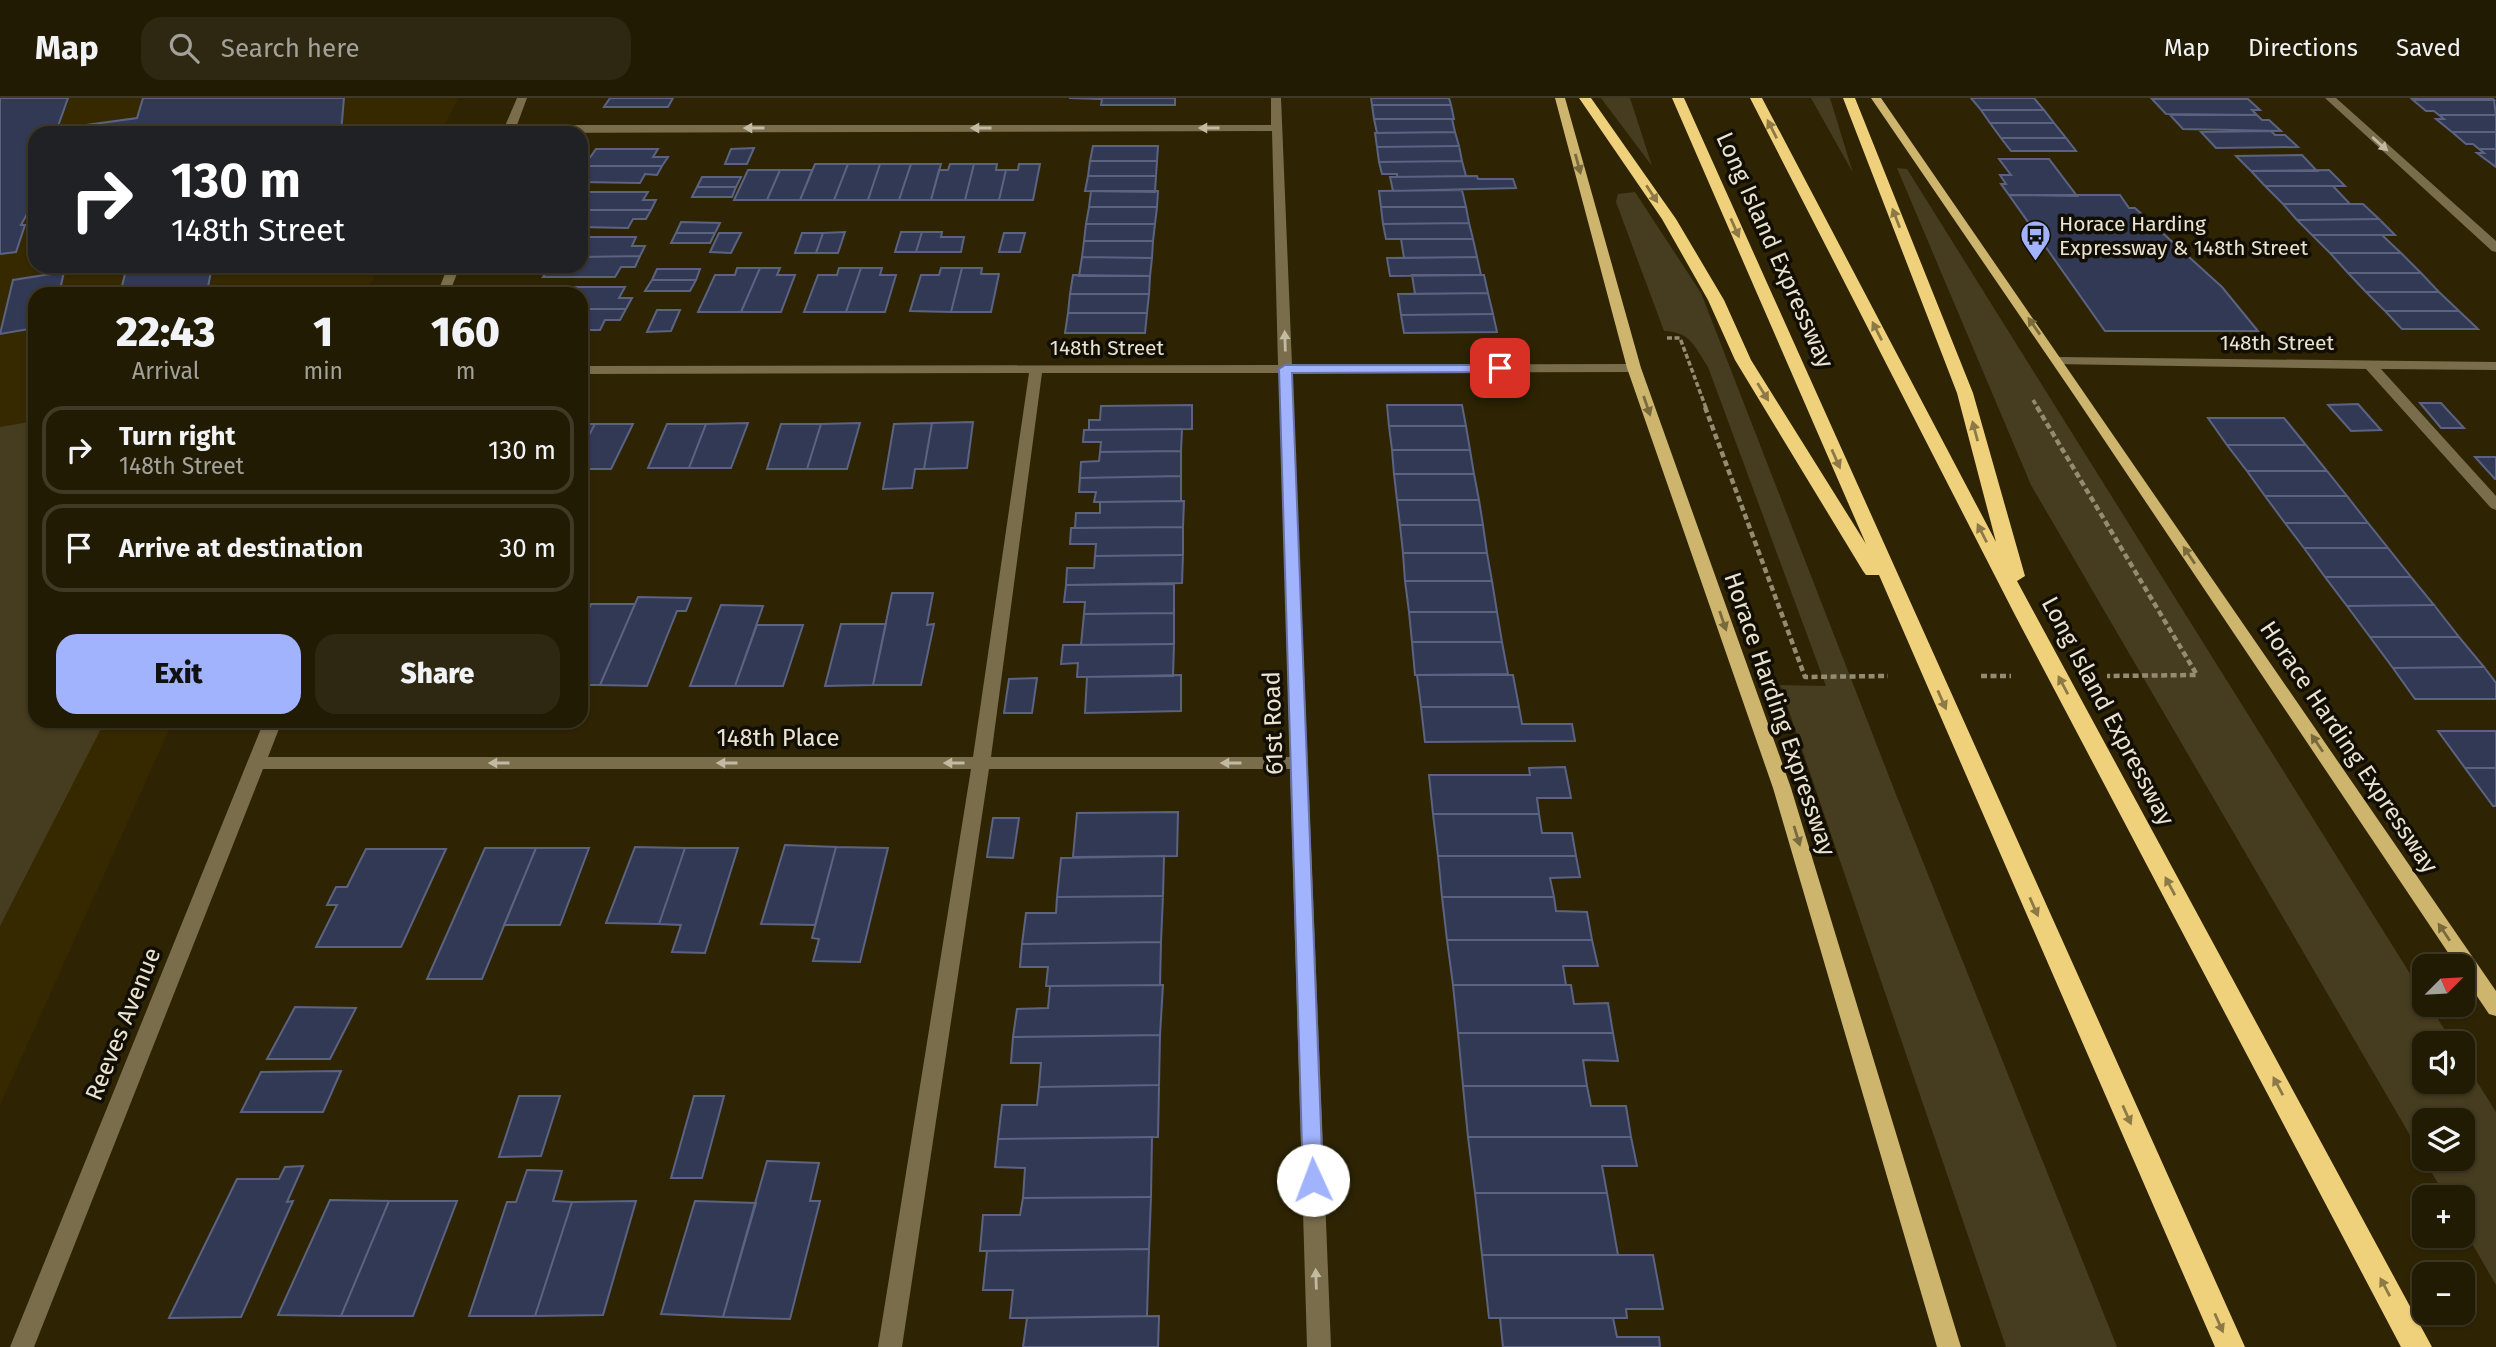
<!DOCTYPE html>
<meta charset="utf-8">
<style>
:root{--surface:#221b03;--page:#2e2812;--text:#f1f3f6;--muted:#a2a19a;--line:#3f3925;--accent:#a1b3fd}
body{margin:0;font-family:"Fira Sans",sans-serif;background:var(--page);color:var(--text);height:100vh;display:flex;flex-direction:column;font-size:26px;white-space:nowrap}
*{box-sizing:border-box;margin:0}
p{font-size:23px;color:var(--muted)}
.icon{flex:none;width:38px;height:38px;fill:none;stroke:currentColor;stroke-width:2;stroke-linecap:round;stroke-linejoin:round}
.map{position:relative;flex:1;overflow:hidden}
.side{position:absolute;left:28px;top:189px;width:560px;height:441px;display:flex;flex-direction:column;background:var(--surface);border-radius:21px;box-shadow:0 2px 5px #0004,0 0 0 2px var(--line)}
.side>*{flex:none}
.hud{position:absolute;left:28px;top:28px;width:560px;height:147px;border-radius:21px;box-shadow:0 2px 5px #0004,0 0 0 2px var(--line);background:#202124;color:#fff;overflow:hidden}
.needle{width:46px;rotate:66deg}
.tools{position:absolute;left:2412px;top:856px;display:grid;gap:14px}
.tools a{display:grid;place-items:center;width:63px;height:63px;border-radius:14px;background:var(--surface);box-shadow:0 2px 5px #0004,0 0 0 2px var(--line);font-size:35px}
.pin{position:absolute;display:grid;place-items:center;width:60px;height:60px;color:#fff;margin:-30px;border-radius:14px;box-shadow:0 4px 10px #0006}
.me{position:absolute;width:77px;margin:-38px;rotate:358deg;stroke-linejoin:round;filter:drop-shadow(0 0 5px #0008)}
.turn{display:flex;align-items:center;gap:24px;height:147px;padding:0 28px;font-size:32px}
.turn .icon{width:91px;height:91px;stroke-width:2.5}
.turn b{display:block;font-size:49px;line-height:60px}
.eta{display:flex;justify-content:space-evenly;align-items:center;height:119px;text-align:center}
.eta b{font-size:42px;font-weight:800;line-height:49px}
.button{display:flex;gap:14px;margin-top:auto;padding:14px 28px}
.button a{flex:1;height:80px;border-radius:21px;background:var(--accent);color:#111;font-size:28px;font-weight:800;line-height:80px;text-align:center}
.button a+a{background:var(--page);color:var(--text)}
ul{padding:0;list-style:none}
li{display:flex;align-items:center;gap:21px;height:88px;margin:0 14px 10px;padding:0 14px;border:4px solid var(--line);border-radius:21px}
li div{flex:1}
li b{display:block;font-size:26px}
li em{font-style:normal}
header{display:flex;align-items:center;gap:42px;box-sizing:border-box;height:98px;padding:0 35px;background:var(--surface);border-bottom:2px solid var(--line)}
header strong{font-size:33px}
nav{display:flex;gap:38px;margin-inline-start:auto;font-size:24px}
.search{width:490px;height:63px;background:var(--page);display:flex;align-items:center;gap:18px;box-sizing:border-box;padding:0 24px;border-radius:21px;color:var(--muted);font-size:26px}
.map>svg:first-child{display:block}
</style>
<header>
<strong>Map</strong>
<div class="search"><svg class="icon" aria-label="search" viewBox="0 0 24 24"><circle cx="10" cy="10" r="6"/><path d="M15 15l6 6"/></svg>Search here</div>
<nav><a>Map</a><a>Directions</a><a>Saved</a></nav>
</header>
<div class="map">
<svg width="2496" height="1249" viewBox="0 0 2496 1249">
<rect width="100%" height="100%" fill="#2e2404"/>
<path fill="#362900" d="M0,0h458l-17,35h-406v133h344l-13,28h-331v427h138l-173,384z"/>
<path fill="#463c1f" fill-rule="evenodd" d="M1601,0h29l22,68z
M1811,0h19l23,75z
M1897,70l10,1 517,827v8l5,1 24,38h-29v39h38v-24l34,54v173l-34,-59v-29h-16l-415,-712zM2462,1022v38h-38v-38z
M1635,94l66,101 196,504 220,550h-111l-226,-662 46,1 -118,-319c-14,-21 -17,-35 -44,-36l-48,-129 2,-8z
M35,323v300h70l-105,205v-499z"/>
<path fill="#323955" stroke="#5b6381" stroke-width="2" d="M0,0h68l-11,31 80,-11 6,-20h201l-3,35h-306v66l-14,26h4l-9,27 -16,2z
M610,0h63l-5,9h-64z
M1069,0h106v7h-74l1,-6z
M1371,0h78l2,7h-79z
M1971,0h63l10,12h-63z
M2411,0h81l2,2h-81z
M2152,1h96l12,11h-8l5,5 -91,-1z
M2413,2h81l2,15h-57l-5,-4h-8z
M1372,7h79l3,14h-80z
M1981,12h63l10,13h-64z
M2170,17h87l5,5h7l12,11 -98,-2z
M2439,17h57v17h-44l-16,-13h8z
M1374,21h78l3,13 -78,1z
M1990,25h64l12,15h-65z
M2271,33l4,4h10l13,12 -82,1 -15,-16z
M1455,34l4,14 -82,1 -2,-14z
M2452,34h44v17h-17l-6,-5h-7z
M2001,40h65l10,13h-65z
M1093,48h65l-1,15h-67z
M1459,48l3,15 -83,1 -2,-15z
M754,50l-7,16h-22l6,-15z
M596,51h62l-5,8h15l-6,9h-78z
M2479,51h17v18l-19,-14h7z
M2302,57l15,16h-66l-15,-15z
M1999,61h50l28,37 -68,-1 -8,-11h5l-6,-9h11z
M1090,63h67l-1,15h-68z
M1462,63l4,15 -69,1v-3h-15l-3,-12z
M815,66h33l-14,36h-34z
M848,66h32l-12,36h-34z
M880,66h31l-12,36h-31z
M911,66h30l-10,36h-32z
M950,66h24l-9,36h-34l8,-30h9z
M974,66h23l-1,6h10l-7,30h-34z
M1019,66h21l-7,36h-34l7,-30h12z
M584,68h78l-5,9 -12,-1 -5,9 -59,-1v-12z
M748,72h32l-13,30h-33z
M780,72h32l-12,30h-33z
M2329,72l16,16h-80l-14,-15z
M1088,78h68l-1,16 -70,-1z
M1477,78l1,3h35l3,9 -123,3 -3,-14z
M702,79h39l-5,10h-39z
M2265,88h68l17,18h-67z
M697,89h39l-4,10h-40z
M1462,92l4,17h-85l-2,-16z
M1091,93h67l-1,16h-68z
M583,94h65l-5,8h13l-5,10h-70z
M2009,97h111l9,13h6l87,79 36,44h-153z
M2283,106h80l16,15 -82,1z
M1089,109h68l-2,17h-69z
M1381,109h85l3,16 -86,1z
M581,112h70l-5,9h-13l-5,9 -47,-1z
M2379,121l16,16h-83l-15,-15z
M681,124l39,1 -5,10h-39z
M1469,125l4,16h-87l-3,-15z
M1086,126h69l-2,17h-69z
M845,134l-7,21h-22l7,-20z
M901,134h21l-6,20h-21z
M922,134h20l-1,5h23l-3,15h-45z
M676,135h39l-5,10h-39z
M719,135h22l-10,20 -21,-1z
M802,135h21l-7,20h-21z
M1004,135h21l-5,19h-21z
M2312,137h70l19,18h-71z
M581,139h55l-4,9h13l-5,10 -59,1z
M1401,141h72l4,18 -73,1z
M1084,143h69l-1,17 -70,-1z
M2330,155h71l20,20h-73z
M640,158l-5,11h-14l-6,10h-72l7,-11h31v-9z
M1082,159l70,1 -2,18h-71z
M1477,159l4,18 -91,1 -3,-18z
M127,168h85l-4,21 -47,7h-41z
M737,170h23l-19,44h-43l17,-37h20z
M760,170h20l-3,7h18l-14,37h-40z
M839,170h22l-15,44h-42l14,-37h19z
M861,170h21l-2,7h16l-11,37h-39z
M941,170h21l-11,44 -41,-1 11,-36h18z
M962,170h20l-1,6h18l-8,38h-40z
M657,171h43l-4,11h-44z
M64,174l-5,22h-24v34l-35,6 13,-54z
M2348,175h73l18,19h-73z
M1073,177l77,1 -1,18h-79z
M1412,177h72l4,18 -73,1z
M652,182h44l-6,11h-45z
M553,189h72l-6,11h13l-6,11h-45v-15h-32z
M2366,194h73l20,19h-74z
M1488,195l5,21 -92,1 -3,-21z
M1070,196h79l-2,19h-79z
M581,211h45l-6,11h-15l-5,10h-19z
M657,212h23l-9,21 -24,1z
M2385,213h74l19,18h-76z
M1068,215h79l-2,20h-80z
M1493,216l4,18 -93,1 -3,-18z
M2420,305h21l23,25h-23z
M2358,306l23,26 -30,1 -23,-26z
M1192,307v24l-103,1v-10h11l1,-14z
M1387,307h75l4,21h-77z
M2208,320h76l22,27h-79z
M973,324l-6,46 -43,1 8,-46z
M748,325l-17,45h-42l17,-44z
M860,325l-13,46h-40l14,-45z
M932,325l-8,46h-9l-3,19 -29,1 11,-65z
M581,326h14l-14,26z
M595,326h38l-22,45h-30v-19z
M667,326h39l-17,44h-41z
M781,326h40l-14,45h-40z
M1389,328h77l4,24h-78z
M1182,331l-1,22 -81,1 1,-10h-18l1,-12z
M2227,347h79l21,26h-80z
M1392,352h78l4,24h-80z
M1181,353v25l-101,2 1,-16 18,-1 1,-9z
M2475,359h21v22h-1z
M2247,373h80l20,25h-82z
M1394,376h80l5,26h-82z
M1181,378v25l-87,1 2,-10h-17l1,-14z
M2265,398h82l21,27h-83z
M1397,402h82l4,25h-83z
M1184,403l-1,26 -108,1 1,-15h24v-11z
M2285,425h83l20,25h-84z
M1400,427h83l4,28h-84z
M1183,429v28l-88,1 1,-12h-26l1,-16z
M2304,450h84l23,29h-86z
M1403,455h84l5,28h-87z
M1183,457l-1,28 -116,2 1,-17h27l1,-12z
M2325,479h86l23,28 -87,1z
M1405,483h87l5,31h-88z
M1174,486v29l-90,1 1,-12h-21l2,-17z
M892,495h41l-6,32 7,-1 -13,61h-48z
M638,499l53,1 -5,13h-9l-30,75 -47,-1z
M591,506h44l-35,81h-19v-58z
M721,507l42,1 -28,80h-45z
M2434,507l25,32h-89l-23,-31z
M1409,514h88l5,30h-90z
M1174,515v31l-93,1 3,-31z
M841,526h45l-13,61 -48,1z
M757,527h46l-20,61h-48z
M2370,539h89l25,30 -91,1z
M1412,544h90l6,32 -93,1z
M1174,546l-1,32 -96,1 1,-14 -17,1 2,-19z
M2484,569l12,16v16h-81l-22,-31z
M1181,577v36l-96,2 2,-36z
M1417,577h96l6,32h-98z
M1037,580l-5,35h-28l5,-34z
M1421,609h98l3,17h50l3,17 -150,1z
M2438,633h58v37h-31z
M1565,669l6,31h-34l2,16h-106l-4,-39h101l-1,-7z
M2465,670h31v38h-3z
M1178,714l-1,44 -104,1 4,-44z
M1433,716h106l3,19h30l4,23h-138z
M993,720h26l-6,40 -26,-1z
M785,747l51,2 -21,78 -54,-1z
M635,749l50,1 -26,76 -53,-1z
M836,749l52,1 -28,114 -47,-1 6,-22 -7,-1z
M485,750h51l-54,131h-55z
M536,750h53l-29,77h-56z
M685,750h53l-33,105 -33,-1 9,-27 -22,-1z
M366,751h80l-45,98h-85l21,-42h-10l9,-18h11z
M1164,758l-1,40 -106,1 4,-39z
M1438,758h138l4,21 -30,1 4,19h-112z
M1163,798l-2,46 -139,2 4,-31h30l1,-16z
M1442,799h112l2,14 31,1 5,28h-145z
M1447,842h145l6,26h-35l3,19h-113z
M1161,844l-1,43 -114,1 2,-19h-28l2,-23z
M1163,887l-3,50 -147,2 4,-28 31,-1 2,-22z
M1453,887h118l3,19 34,-1 5,30h-155z
M295,909l61,1 -26,51h-63z
M1458,935h155l5,28 -35,-1 4,26h-124z
M1160,937l-1,50 -120,2 2,-24h-30l2,-26z
M341,973l-18,41h-82l20,-40z
M1159,987l-1,52 -160,2 4,-34h35l2,-18z
M1463,988h124l4,20h35l5,31h-163z
M519,998h41l-19,60 -42,1z
M694,998h30l-22,82h-31z
M1152,1039l-1,60 -128,1 2,-30 -30,-1 3,-28z
M1468,1039h163l6,29h-35l5,27h-132z
M767,1063l52,2 -9,38h10l-30,118 -67,-2z
M303,1068l-16,36 6,-1 -52,116 -72,1 68,-139h42l6,-12z
M527,1072l35,1 -9,30 19,1 -37,114h-66l38,-114h9z
M1475,1095h132l11,62h-136z
M1151,1099l-2,52 -169,2 3,-36h37l3,-17z
M330,1102l59,1 -48,115 -63,-1z
M389,1103h68l-44,115h-72z
M636,1103l-33,114 -68,1 37,-114z
M695,1103l61,2 -33,114 -62,-3z
M1149,1151l-2,67 -137,2 3,-28h-30l4,-39z
M1482,1157h171l10,54h-37l1,9h-138z
M1159,1218l-1,31h-135l4,-29z
M1500,1220h113l4,19h42l1,10h-157z"/>
<g fill="none" stroke-linecap="round" stroke-linejoin="round">
<path stroke="#938b72" stroke-width="3.5" stroke-dasharray="5 2.5" stroke-linecap="butt" d="M1667,240h13l26,70
M2033,302l5,8"/>
<path stroke="#938b72" stroke-width="4.5" stroke-dasharray="6 3.5" stroke-linecap="butt" d="M1705,309l100,270 83,-1
M2037,309l160,268 -90,1
M1981,578h30"/>
<path fill="#796d4c" fill-rule="evenodd" d="M517,0h10l-10,27h754v-27h10l11,267 342,-1 7,4 -7,4 -342,1 39,974h-24l-17,-578h-301l-87,578h-24l93,-578h-708l-229,578h-24l254,-626h18l-14,36h705l56,-384 -448,1v-8l697,-1 -6,-234 -770,2zM1042,275h237l11,384h-299z
M2325,0h11l160,143v11l-4,-1z
M448,168h12l-11,28h-12z
M2058,259l438,5v8l-115,-1 115,127v14l-5,-2 -125,-139 -313,-5v-6z"/>
<path fill="#ceb56e" fill-rule="evenodd" d="M1555,0h10l76,270 150,420 170,559h-24l-164,-559 -146,-420z
M1871,0h10l615,893v25l-7,-2 -27,-40v-8h-5l-383,-571z"/>
<path fill="#f0d17b" fill-rule="evenodd" d="M1579,0h12l85,121 48,81 27,60 115,184 -194,-446h12l561,1249h-30l-336,-772h-13l-3,-4 -128,-211 -27,-60 -46,-81z
M1750,0h12l234,444 -39,-149 -114,-295h12l118,295 52,183 -8,5 415,766h-31l-386,-732z"/>
</g>
<defs><path id="oneway-solid" d="M-6-.8H1V-3.2L6.5 0L1 3.2V.8H-6Z" transform="scale(1.75)"/></defs>
<g fill="#c2baa2">
<use href="#oneway-solid" transform="translate(754 30) rotate(180)"/>
<use href="#oneway-solid" transform="translate(981 30) rotate(180)"/>
<use href="#oneway-solid" transform="translate(1209 30) rotate(180)"/>
<use href="#oneway-solid" transform="translate(2380 46) rotate(42)"/>
<use href="#oneway-solid" transform="translate(1285 243) rotate(-92)"/>
<use href="#oneway-solid" transform="translate(499 665) rotate(-180)"/>
<use href="#oneway-solid" transform="translate(727 665) rotate(-180)"/>
<use href="#oneway-solid" transform="translate(954 665) rotate(-180)"/>
<use href="#oneway-solid" transform="translate(1231 665) rotate(-180)"/>
<use href="#oneway-solid" transform="translate(1316 1181) rotate(-92)"/>
</g>
<g fill="#8c7945">
<use href="#oneway-solid" transform="translate(1772 31) rotate(-117)"/>
<use href="#oneway-solid" transform="translate(1652 96) rotate(57)"/>
<use href="#oneway-solid" transform="translate(1896 120) rotate(-111)"/>
<use href="#oneway-solid" transform="translate(1735 130) rotate(66)"/>
<use href="#oneway-solid" transform="translate(1877 233) rotate(-117)"/>
<use href="#oneway-solid" transform="translate(1763 294) rotate(58)"/>
<use href="#oneway-solid" transform="translate(1975 333) rotate(-105)"/>
<use href="#oneway-solid" transform="translate(1836 361) rotate(66)"/>
<use href="#oneway-solid" transform="translate(1982 435) rotate(-117)"/>
<use href="#oneway-solid" transform="translate(2063 587) rotate(-118)"/>
<use href="#oneway-solid" transform="translate(1942 602) rotate(66)"/>
<use href="#oneway-solid" transform="translate(2170 788) rotate(-118)"/>
<use href="#oneway-solid" transform="translate(2034 809) rotate(66)"/>
<use href="#oneway-solid" transform="translate(2278 988) rotate(-118)"/>
<use href="#oneway-solid" transform="translate(2127 1017) rotate(66)"/>
<use href="#oneway-solid" transform="translate(2385 1189) rotate(-118)"/>
<use href="#oneway-solid" transform="translate(2219 1225) rotate(66)"/>
</g>
<g fill="#796a3e">
<use href="#oneway-solid" transform="translate(1578 66) rotate(75)"/>
<use href="#oneway-solid" transform="translate(2034 228) rotate(-125)"/>
<use href="#oneway-solid" transform="translate(1647 308) rotate(71)"/>
<use href="#oneway-solid" transform="translate(2189 457) rotate(-124)"/>
<use href="#oneway-solid" transform="translate(1723 523) rotate(71)"/>
<use href="#oneway-solid" transform="translate(2317 645) rotate(-124)"/>
<use href="#oneway-solid" transform="translate(1797 738) rotate(73)"/>
<use href="#oneway-solid" transform="translate(2444 834) rotate(-124)"/>
</g>
<path fill="#a1b3fd" stroke="#6974a4" stroke-width="2" d="M1285,267h215l7,3 -7,4 -208,1 31,807 -3,7 -7,2 -7,-2 -3,-7 -24,-811z"/>
<defs>
<symbol id="bus-pin" viewBox="-11 -11 22 30"><path d="M0 17L-7.5 6A9.5 9.5 0 1 1 7.5 6Z" fill="#a1b3fd" stroke="#120e03"/><path d="M-5-6H5V4H4V6H2V4H-2V6H-4V4H-5ZM-3.5-4V0h7V-4ZM-3.5 1.2v1.5H-2V1.2ZM2 1.2v1.5H3.5V1.2Z" fill="#111"/></symbol>
</defs>
<g fill-rule="evenodd">
<use href="#bus-pin" x="2018" y="120" width="35" height="47"/>
</g>
<g text-anchor="middle" dominant-baseline="central" stroke-width="7" stroke-linejoin="round" paint-order="stroke">
<g font-size="21" fill="#e9e3d1" stroke="#120e03" text-anchor="start">
<text x="2059" y="126">Horace Harding<tspan x="2059" dy="24">Expressway &amp; 148th Street</tspan></text>
</g>
<g font-size="21" fill="#e9e3d1" stroke="#120e03">
<text x="2277" y="245">148th Street</text>
<text x="1107" y="250">148th Street</text>
</g>
<g font-size="24" fill="#e9e3d1" stroke="#120e03">
<text transform="translate(1775 152) rotate(66)">Long Island Expressway</text>
<text transform="translate(2108 613) rotate(62)">Long Island Expressway</text>
<text transform="translate(1780 616) rotate(71)">Horace Harding Expressway</text>
<text transform="translate(1273 625) rotate(-92)">61st Road</text>
<text x="778" y="640">148th Place</text>
<text transform="translate(2349 649) rotate(56)">Horace Harding Expressway</text>
<text transform="translate(123 926) rotate(-68)">Reeves Avenue</text>
</g>
</g>
</svg>
<div class="tools">
<a><svg class="needle" viewBox="-14 -14 28 28"><path d="M0-13l5 13h-10z" fill="#e53935"/><path d="M0 13l5-13h-10z" fill="#a2a19a"/></svg></a>
<a><svg class="icon" aria-label="sound" viewBox="0 0 24 24"><path d="M4 9h4l5-4v14l-5-4H4zM17 9q2 3 0 6"/></svg></a>
<a><svg class="icon" aria-label="layers" viewBox="0 0 24 24"><path d="M12 4l9 5-9 5-9-5zM3 14l9 5 9-5"/></svg></a>
<a>+</a>
<a>−</a>
</div>
<div class="pin" style="left:1500px;top:270px;background:#d93025"><svg class="icon" aria-label="arrive" viewBox="0 0 24 24"><path d="M6 21V4h12l-3 4 3 4H6"/></svg></div>
<svg class="me" style="left:1313px;top:1082px" viewBox="-20 -20 40 40"><circle r="19" fill="#fff"/><path d="M0-13L10 11 0 6-10 11z" fill="#a1b3fd"/></svg>
<div class="hud">
<div class="turn"><svg class="icon" aria-label="right" viewBox="0 0 24 24"><path d="M7 20v-9h11M14 6l5 5-5 5"/></svg><div><b>130 m</b>148th Street</div></div>
</div>
<section class="side">
<div class="eta">
<div><b>22:43</b><p>Arrival</p></div>
<div><b>1</b><p>min</p></div>
<div><b>160</b><p>m</p></div>
</div>
<ul>
<li><svg class="icon" aria-label="right" viewBox="0 0 24 24"><path d="M7 20v-9h11M14 6l5 5-5 5"/></svg><div><b>Turn right</b><p>148th Street</p></div><em>130 m</em></li>
<li><svg class="icon" aria-label="arrive" viewBox="0 0 24 24"><path d="M6 21V4h12l-3 4 3 4H6"/></svg><div><b>Arrive at destination</b></div><em>30 m</em></li>
</ul>
<div class="button"><a>Exit</a><a>Share</a></div>
</section>
</div>
